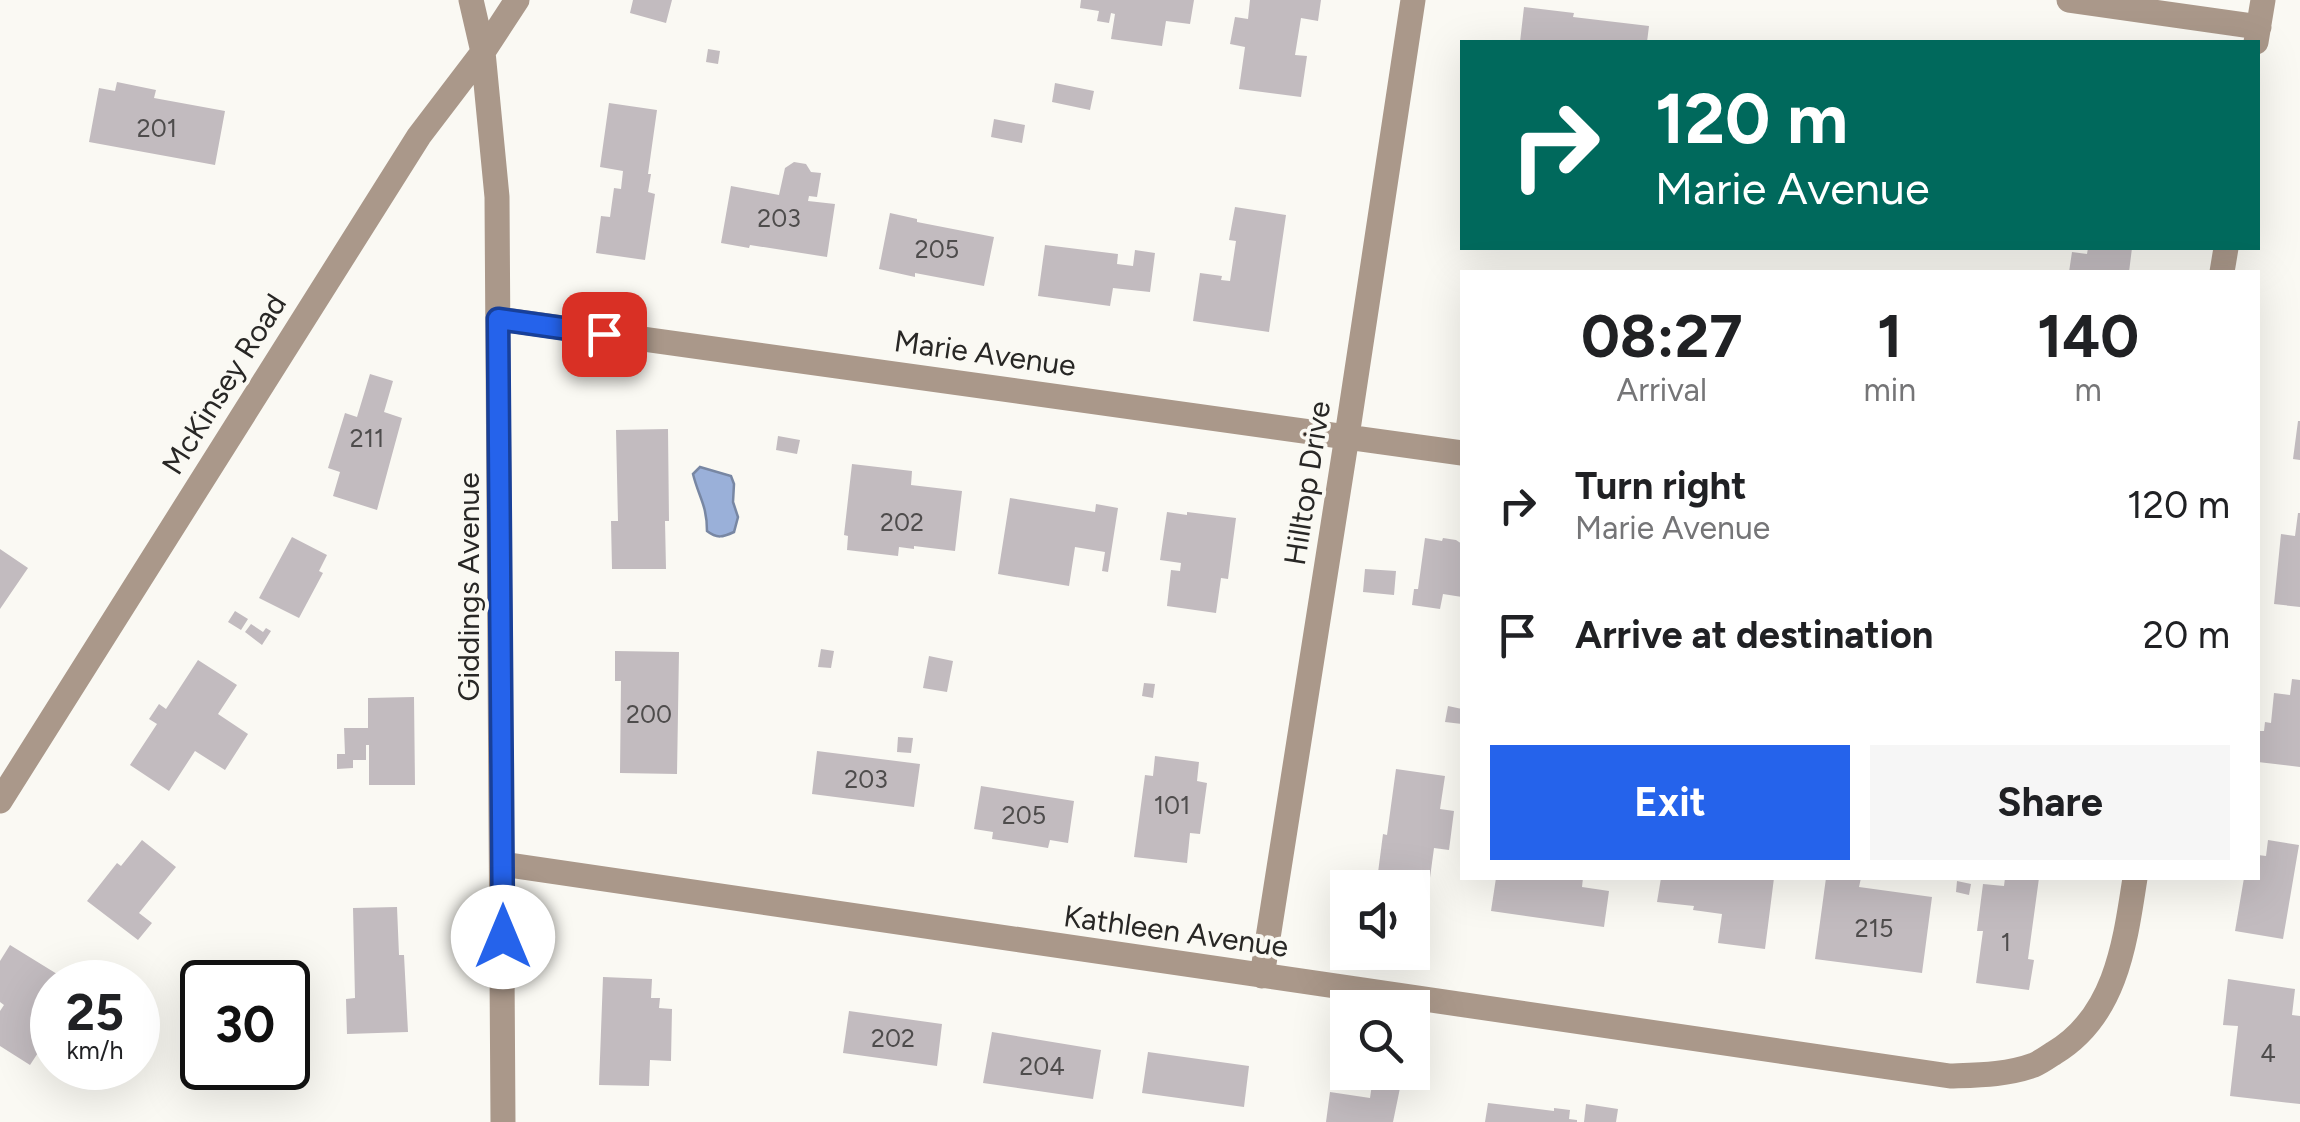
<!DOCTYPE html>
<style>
:root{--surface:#fff;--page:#f6f6f6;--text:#202124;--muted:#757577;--accent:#2563eb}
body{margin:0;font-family:Figtree,sans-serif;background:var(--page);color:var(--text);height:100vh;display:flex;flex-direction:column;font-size:38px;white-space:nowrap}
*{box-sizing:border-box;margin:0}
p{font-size:32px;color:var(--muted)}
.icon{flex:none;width:55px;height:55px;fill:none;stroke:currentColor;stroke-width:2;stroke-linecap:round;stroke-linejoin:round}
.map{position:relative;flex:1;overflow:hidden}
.drawer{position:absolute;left:1460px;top:270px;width:800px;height:610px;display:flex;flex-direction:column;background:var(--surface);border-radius:0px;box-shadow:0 10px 40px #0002}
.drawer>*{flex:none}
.banner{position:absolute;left:1460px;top:40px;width:800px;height:210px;border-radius:0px;box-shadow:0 10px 40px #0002;background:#00695c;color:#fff;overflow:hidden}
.tools{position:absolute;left:1330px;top:870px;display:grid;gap:20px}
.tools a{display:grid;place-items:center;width:100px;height:100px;border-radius:0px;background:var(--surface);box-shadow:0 10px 40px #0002;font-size:50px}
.speed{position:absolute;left:30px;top:960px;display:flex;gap:20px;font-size:50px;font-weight:700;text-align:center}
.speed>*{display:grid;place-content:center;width:130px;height:130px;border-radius:50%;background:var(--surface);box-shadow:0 10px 40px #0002;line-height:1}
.speed small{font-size:25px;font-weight:400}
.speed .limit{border:5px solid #111;border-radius:15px;background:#fff;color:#111}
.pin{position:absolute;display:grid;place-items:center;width:85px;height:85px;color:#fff;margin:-42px;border-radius:20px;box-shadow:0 5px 15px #0006}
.me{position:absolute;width:110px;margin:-55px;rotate:0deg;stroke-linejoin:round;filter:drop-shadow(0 0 8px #0008)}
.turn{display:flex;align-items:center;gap:35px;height:210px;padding:0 30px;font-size:45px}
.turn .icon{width:130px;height:130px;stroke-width:2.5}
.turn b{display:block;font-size:70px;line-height:85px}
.eta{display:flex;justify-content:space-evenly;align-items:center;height:170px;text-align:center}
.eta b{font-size:60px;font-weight:700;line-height:70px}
.primary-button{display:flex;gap:20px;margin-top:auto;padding:20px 30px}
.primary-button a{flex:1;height:115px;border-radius:0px;background:var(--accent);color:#fff;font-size:40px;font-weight:700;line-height:115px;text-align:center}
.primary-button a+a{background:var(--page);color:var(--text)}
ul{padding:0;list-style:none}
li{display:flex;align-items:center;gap:30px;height:130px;padding:0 30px}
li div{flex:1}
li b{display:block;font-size:38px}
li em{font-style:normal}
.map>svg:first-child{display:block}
</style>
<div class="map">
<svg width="2300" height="1122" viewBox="0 0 2300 1122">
<rect width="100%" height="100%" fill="#faf9f3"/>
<path fill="#9ab0d9" stroke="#7887a3" stroke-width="2.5" d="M700,467l31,9 3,8 -1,18 5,15 -4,15c-11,5 -17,7 -27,-1 0,-26 -8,-33 -14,-57z"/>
<path fill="#c2bbbf" d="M633,0h39l-6,23 -36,-10z
M1081,0h113l-4,24 -24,-3 -4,25 -51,-7 4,-25 -4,-1 -2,10 -12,-2 2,-10 -19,-3z
M1250,0h71l-3,21 -17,-3 -6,37 12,1 -6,41 -62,-8 6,-42 -15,-3 5,-27 13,2z
M1524,7l50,6 -1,4 76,9 -2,16h-127z
M708,49l12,2 -2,13 -12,-2z
M117,82l39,8 -2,8 71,13 -10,54 -126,-23 10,-54 16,3z
M1055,83l39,8 -4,19 -38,-8z
M609,103l48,7 -9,64h3l-3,18 7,2 -10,66 -49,-7 5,-37 9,1 4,-29 7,1 2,-18 -23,-4z
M994,119l31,6 -3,18 -31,-6z
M794,162l12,2 5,8 10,1 -4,24 -8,-1 -1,5 27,3 -8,53 -77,-12 -1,3 -28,-5 10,-57 48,9 6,-27z
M1235,207l51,8 -17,117 -76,-11 7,-48 22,3 -1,4 9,1 6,-40 -7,-1z
M890,213l27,6v3l77,15 -10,49 -69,-13v4l-36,-8z
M1045,245l73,9 -1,10 16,2 2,-16 20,3 -5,39 -37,-4 -3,18 -72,-10z
M2088,248h44l-3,24h-60l3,-20 15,2z
M370,374l23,7 -9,31 18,6 -25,92 -44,-14 7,-24 -12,-4 17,-55 12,4z
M2298,421h2v39l-7,-1z
M668,429l1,92h-4l1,48h-54l-1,-48h7l-2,-91z
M778,436l22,4 -3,14 -21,-4z
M852,464l60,7 -1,14 51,6 -7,60 -41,-5v3l-15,-2 -1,9 -51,-6 1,-14 -4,-1z
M1010,498l85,14 1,-8 22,4 -10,64 -6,-1 3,-19 -30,-5 -6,39 -71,-12z
M1167,512l20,3v-3l49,6 -8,61 -7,-1 -5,35 -49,-7 4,-36 9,1 1,-8 -21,-3z
M2298,513h2v94l-26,-3 7,-70 14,2z
M292,537l35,18 -8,16 4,2 -24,45 -40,-20z
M1425,538l17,3 1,-3 13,2 6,4v53l-19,-3 -3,15 -28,-4 2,-16h4z
M0,549l28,19 -28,41z
M1365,569l31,2 -2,24 -31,-3z
M235,611l13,8 -7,11 -13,-8z
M251,624l12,8 3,-4 5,3 -9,14 -17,-13z
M821,649l13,2 -3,17 -13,-1z
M615,651l64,1 -2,122 -57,-1 1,-92h-6z
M929,656l24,5 -6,31 -24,-4z
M198,660l39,25 -19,29 30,20 -23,36 -30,-19 -26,40 -39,-26 27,-41 -8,-5 10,-15 7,5z
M2292,679l8,1v87l-42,-5 2,-31h4l1,-9 6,1 3,-30 16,2z
M1144,683l11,1 -2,14 -11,-2z
M414,697l1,88h-46v-40h-3v15h-13v8l-16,1v-15h8l-1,-26h24v-30z
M1448,706l14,3v15l-17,-2z
M898,737l15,1 -2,15 -14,-1z
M817,751l103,13 -6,43 -102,-13z
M1155,756l44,6 -2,19 10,2 -7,51 -10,-1 -3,30 -53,-6 11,-82 8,1z
M1396,769l49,7 -5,33 14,2 -5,39 -15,-2 -7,52 -15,-2v-10h-36l7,-54 4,1z
M981,786l93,15 -6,42 -18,-3 -2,8 -24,-4 -32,-5 1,-7 -19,-3z
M142,840l34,27 -37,46 13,10 -14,17 -51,-39 30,-38 4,3z
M2268,840l31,5 -16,94 -48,-8 9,-53h14v-23l8,1z
M1496,878h87l-1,9 27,4 -5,36 -113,-16z
M1661,878h113l-9,71 -47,-6 4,-29 -29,-4 1,-4 -37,-4z
M1826,878h35l-2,9 73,10 -10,76 -107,-14z
M2005,878h34l-11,81 6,1 -5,30 -53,-7 7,-52h-6l6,-47 21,2z
M1957,881l14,3 -2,11 -13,-3z
M397,907l2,48h5l4,77 -61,2 -1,-35 9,-1 -2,-90z
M10,945l60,37h-18v29l-10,16 9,6 -21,32 -30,-19v-35l4,-6 -4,-3v-41z
M603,977l49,2 -1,19h9l-1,10 13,1 -1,52 -21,-1 -1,26 -50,-1z
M2228,979l67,10 -3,26 8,1v88l-70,-8 8,-70 -15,-1z
M849,1011l93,13 -5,42 -94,-13z
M992,1032l109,18 -8,49 -110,-16z
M1148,1052l101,14 -5,41 -102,-14z
M1372,1084l28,4 -7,34h-67l4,-30 40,6z
M1488,1103l66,8v-3l16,2 -1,9 8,1v2h-92z
M1586,1104l32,5 -2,13h-32z"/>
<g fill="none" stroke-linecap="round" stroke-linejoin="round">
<path stroke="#aa988a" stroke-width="25" d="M471,0l12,52 14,145 6,925
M2069,0l190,27
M2256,42l7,-42
M2222,272l4,-24
M499,319l963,134
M0,801l419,-665 64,-84 34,-52
M502,864l1448,212c28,-1 57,-1 84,-11 7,-3 14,-8 20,-12 62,-37 71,-110 81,-175
M1262,976l85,-540 66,-436"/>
</g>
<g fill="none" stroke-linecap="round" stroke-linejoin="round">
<defs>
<path id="route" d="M503,937l-5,-618 106,15"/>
</defs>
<use href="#route" stroke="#184099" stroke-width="25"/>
<use href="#route" stroke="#2563eb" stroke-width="18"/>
</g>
<g text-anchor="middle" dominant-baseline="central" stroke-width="8" stroke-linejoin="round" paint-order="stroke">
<g font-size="25" fill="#4e4c4c">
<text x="157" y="128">201</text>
<text x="779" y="218">203</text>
<text x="937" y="249">205</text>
<text x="367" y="438">211</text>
<text x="902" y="522">202</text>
<text x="649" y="714">200</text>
<text x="866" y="779">203</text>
<text x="1172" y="805">101</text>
<text x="1024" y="815">205</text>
<text x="1874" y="928">215</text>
<text x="2006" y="942">1</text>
<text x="893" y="1038">202</text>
<text x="2268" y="1053">4</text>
<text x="1042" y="1066">204</text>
</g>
<g font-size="30" fill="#282725" stroke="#faf9f3">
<text transform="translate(985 353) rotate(8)">Marie Avenue</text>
<text transform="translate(224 384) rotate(-58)">McKinsey Road</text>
<text transform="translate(1307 483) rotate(-81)">Hilltop Drive</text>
<text transform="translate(468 587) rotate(-90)">Giddings Avenue</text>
<text transform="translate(1176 931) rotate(8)">Kathleen Avenue</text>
</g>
</g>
</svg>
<div class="tools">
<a><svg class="icon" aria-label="sound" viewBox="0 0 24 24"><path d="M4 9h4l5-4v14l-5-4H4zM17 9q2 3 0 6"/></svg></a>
<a><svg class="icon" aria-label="search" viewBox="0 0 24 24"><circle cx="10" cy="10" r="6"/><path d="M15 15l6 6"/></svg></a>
</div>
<div class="speed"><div>25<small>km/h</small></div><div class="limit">30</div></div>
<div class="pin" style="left:604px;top:334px;background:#d93025"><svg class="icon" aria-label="arrive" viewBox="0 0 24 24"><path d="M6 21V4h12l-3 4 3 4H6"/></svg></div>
<svg class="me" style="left:503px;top:937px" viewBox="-20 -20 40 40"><circle r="19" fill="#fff"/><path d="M0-13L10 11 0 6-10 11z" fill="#2563eb"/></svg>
<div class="banner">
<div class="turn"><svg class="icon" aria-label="right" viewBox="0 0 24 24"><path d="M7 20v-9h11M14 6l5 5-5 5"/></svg><div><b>120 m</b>Marie Avenue</div></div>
</div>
<section class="drawer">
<div class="eta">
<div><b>08:27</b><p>Arrival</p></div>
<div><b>1</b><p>min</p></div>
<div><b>140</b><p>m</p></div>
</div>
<ul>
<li><svg class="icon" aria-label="right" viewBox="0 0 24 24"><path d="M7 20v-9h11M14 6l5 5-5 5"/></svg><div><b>Turn right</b><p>Marie Avenue</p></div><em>120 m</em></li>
<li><svg class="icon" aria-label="arrive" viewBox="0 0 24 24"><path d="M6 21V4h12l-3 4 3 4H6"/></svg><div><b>Arrive at destination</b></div><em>20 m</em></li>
</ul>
<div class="primary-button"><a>Exit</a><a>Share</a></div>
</section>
</div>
